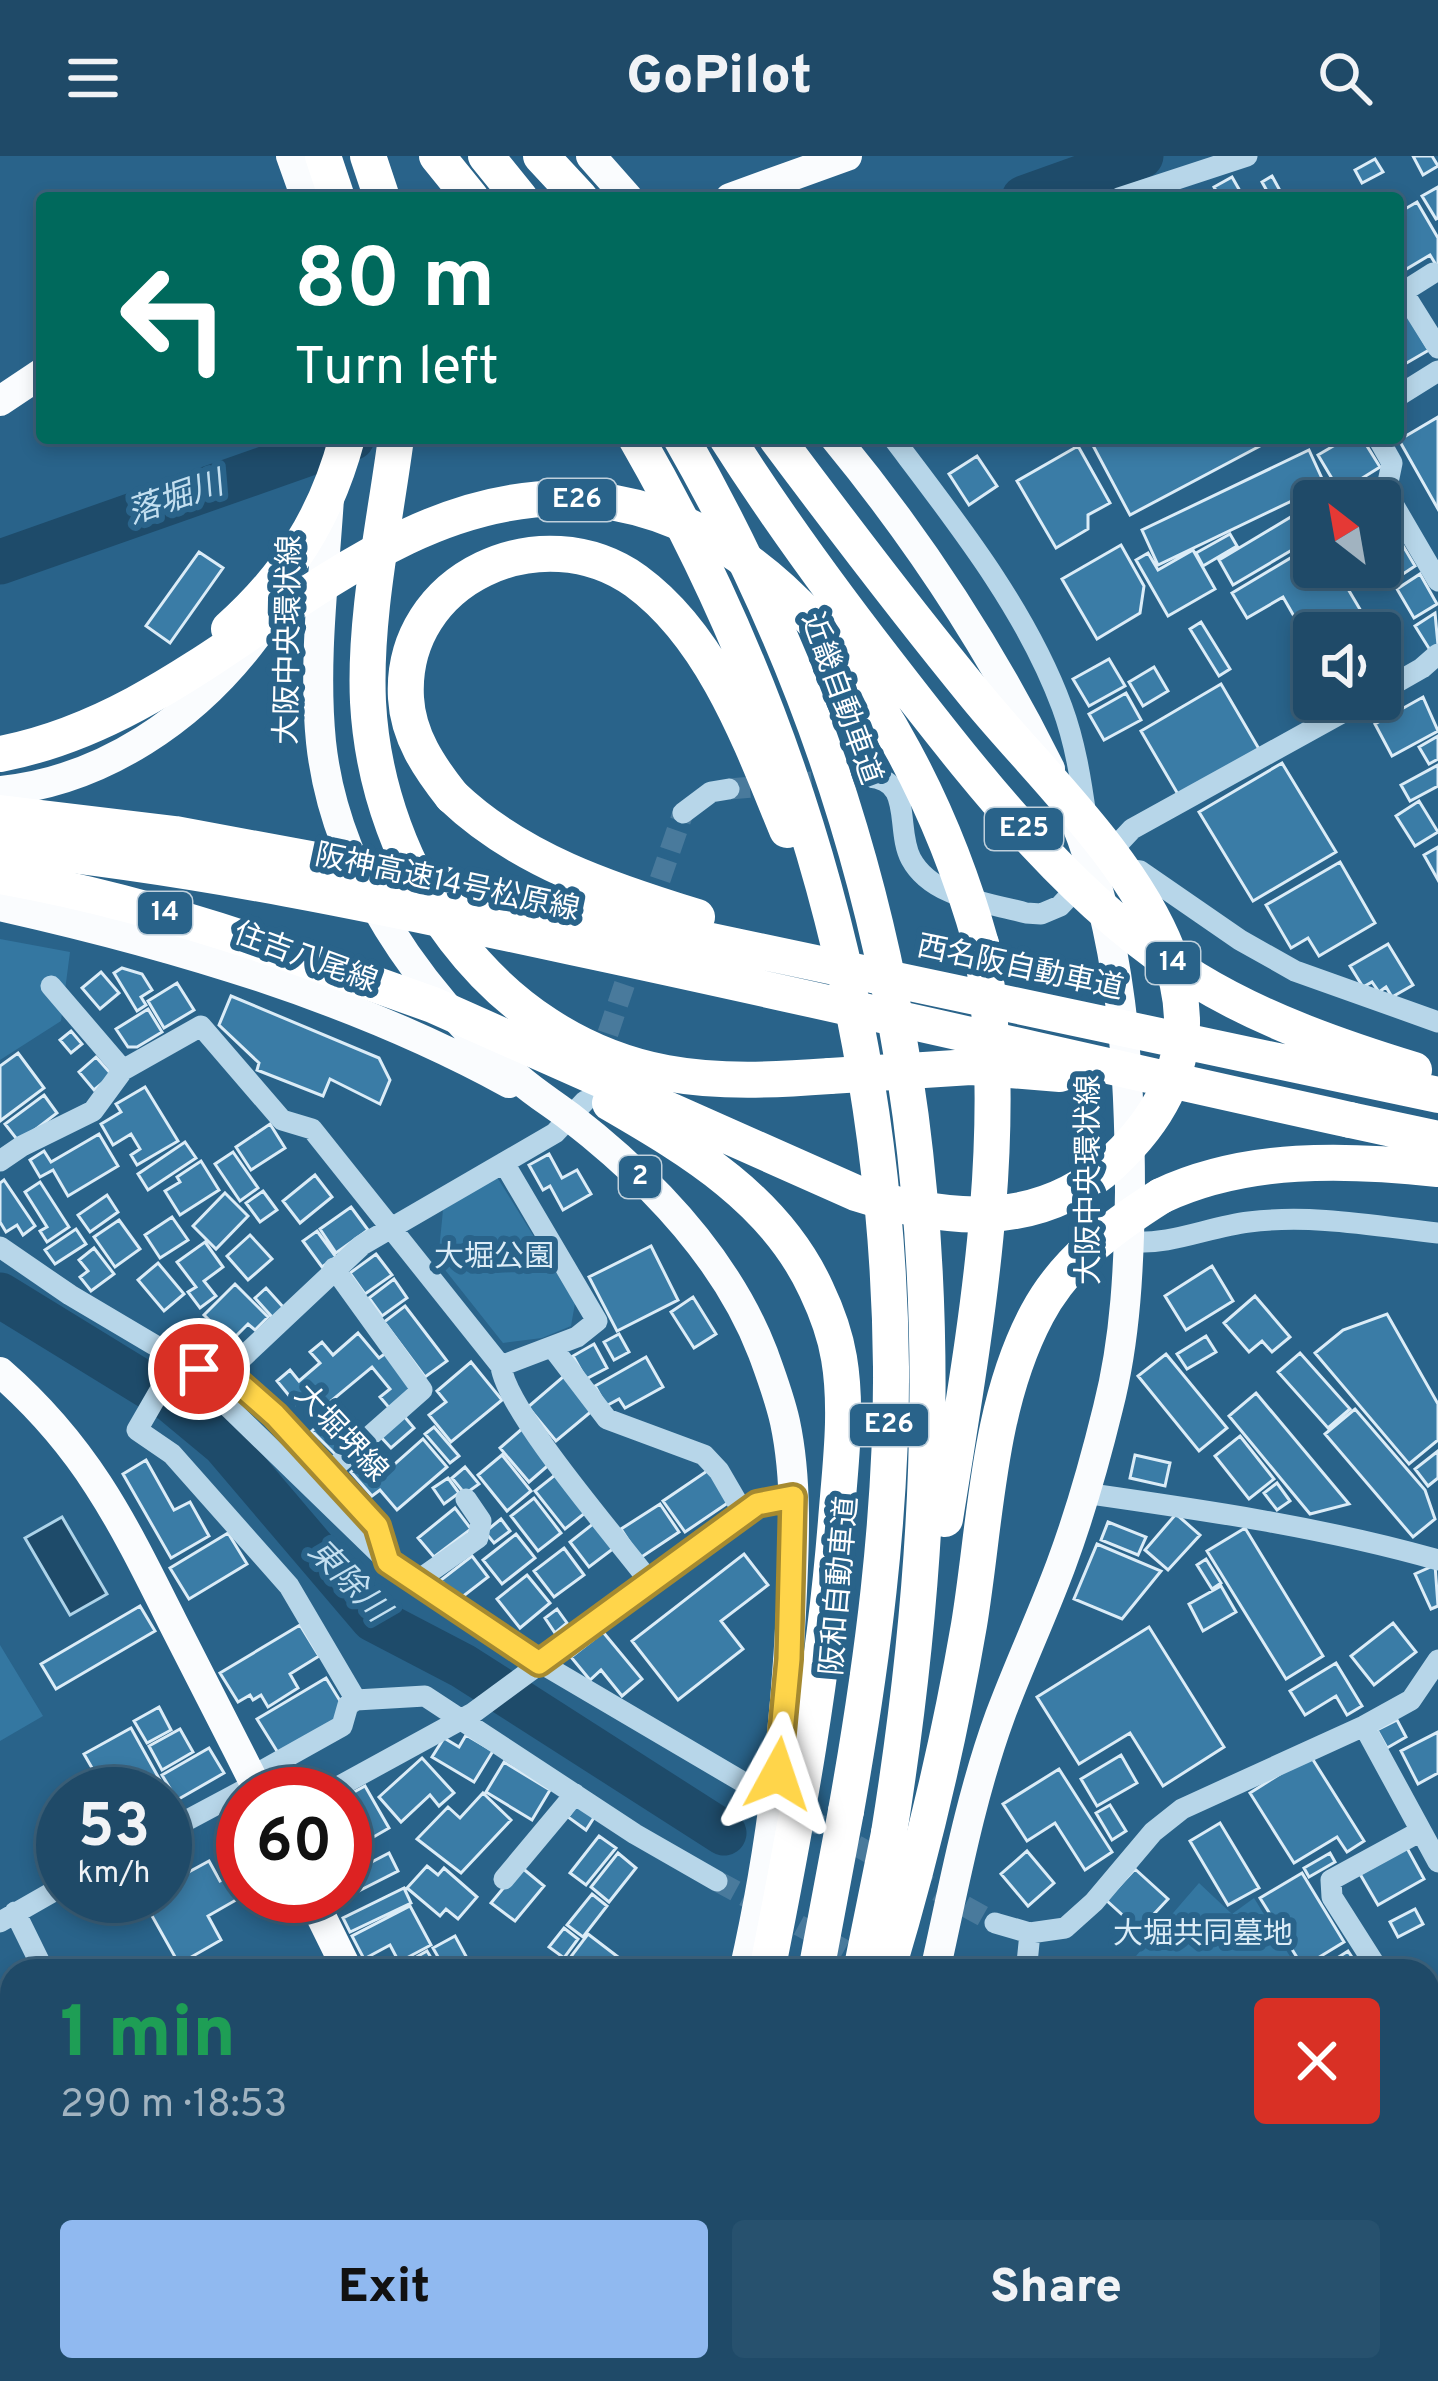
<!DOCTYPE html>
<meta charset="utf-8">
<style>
:root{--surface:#1f4a68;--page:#27516e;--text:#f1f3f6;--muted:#a1b3c0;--line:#3c627c;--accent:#90b9f0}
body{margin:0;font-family:Overpass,"Noto Sans JP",sans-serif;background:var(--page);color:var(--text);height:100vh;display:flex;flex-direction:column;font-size:45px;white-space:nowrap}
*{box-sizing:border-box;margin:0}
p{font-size:39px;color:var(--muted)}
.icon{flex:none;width:66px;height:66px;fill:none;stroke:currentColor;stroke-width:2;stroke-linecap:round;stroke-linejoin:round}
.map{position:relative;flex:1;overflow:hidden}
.details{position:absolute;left:0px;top:1803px;width:1440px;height:423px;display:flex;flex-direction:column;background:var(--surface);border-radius:36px 36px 0 0;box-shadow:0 6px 18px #0003,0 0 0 3px var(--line)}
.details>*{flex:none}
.hud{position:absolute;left:36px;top:36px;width:1368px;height:252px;border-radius:12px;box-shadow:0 6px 18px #0003,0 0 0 3px var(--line);background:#00695c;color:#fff;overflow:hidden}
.needle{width:78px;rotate:329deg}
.fabs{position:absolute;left:1293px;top:324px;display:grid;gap:24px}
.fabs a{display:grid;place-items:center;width:108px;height:108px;border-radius:12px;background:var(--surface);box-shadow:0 6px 18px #0003,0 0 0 3px var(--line);font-size:60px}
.speed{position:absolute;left:36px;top:1611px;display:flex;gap:24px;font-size:60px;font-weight:700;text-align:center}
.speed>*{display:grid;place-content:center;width:156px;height:156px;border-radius:50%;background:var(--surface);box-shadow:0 6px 18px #0003,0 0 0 3px var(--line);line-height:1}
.speed small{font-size:30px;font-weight:400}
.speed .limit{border:18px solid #d22;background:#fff;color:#111}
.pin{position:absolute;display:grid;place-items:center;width:102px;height:102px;color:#fff;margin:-51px;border:6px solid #fff;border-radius:50%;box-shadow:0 3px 12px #0007}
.me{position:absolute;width:132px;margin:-66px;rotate:5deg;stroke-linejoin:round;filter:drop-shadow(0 0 9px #0008)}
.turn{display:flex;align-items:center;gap:42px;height:252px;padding:0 60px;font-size:54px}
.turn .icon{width:156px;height:156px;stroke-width:2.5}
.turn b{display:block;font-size:84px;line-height:102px}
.round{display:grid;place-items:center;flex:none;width:126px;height:126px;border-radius:12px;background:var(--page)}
.head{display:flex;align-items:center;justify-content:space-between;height:204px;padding:0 60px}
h1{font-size:72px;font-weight:800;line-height:90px;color:#1e9e55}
.primary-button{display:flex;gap:24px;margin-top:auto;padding:24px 60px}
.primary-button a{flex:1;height:138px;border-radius:12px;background:var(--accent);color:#111;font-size:48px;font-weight:800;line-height:138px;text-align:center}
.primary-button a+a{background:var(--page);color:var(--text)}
header{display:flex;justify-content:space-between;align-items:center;height:156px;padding:0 60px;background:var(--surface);font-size:54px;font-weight:800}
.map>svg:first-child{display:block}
</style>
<header><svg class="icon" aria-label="menu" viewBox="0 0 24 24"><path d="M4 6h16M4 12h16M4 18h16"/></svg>GoPilot<svg class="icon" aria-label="search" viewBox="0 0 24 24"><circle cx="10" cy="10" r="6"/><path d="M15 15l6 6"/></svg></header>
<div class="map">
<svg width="1438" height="2225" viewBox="0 0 1438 2225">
<rect width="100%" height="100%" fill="#29638a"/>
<path fill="#3477a1" d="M0,783l70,13 -9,69 -61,39z
M497,1021l78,126 -4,23 -29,12 -39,5 -65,-82 5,-51z
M0,1489l43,71 -43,25z
M1199,1727l33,31 22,-16 45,73h-176z"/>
<path fill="#1e4b6a" stroke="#acd3e9" stroke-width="3" d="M62,1361l45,77 -37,21 -45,-77z"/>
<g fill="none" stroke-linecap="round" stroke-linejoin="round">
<path stroke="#1e4b6a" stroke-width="45" d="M1024,42l117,-42
M0,406l352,-124
M0,1139l171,105 53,44 149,175 90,47 261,167
M1428,2132l10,13"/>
</g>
<path fill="#3a7ca6" stroke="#dbecf7" stroke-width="3" d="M1413,0h19l6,10 -15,9z
M1375,3l8,13 -21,11 -7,-13z
M1272,20l12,22h-13l-9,-16z
M1232,21l12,21h-24l-6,-11z
M1438,31v31l-2,1 -14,-23z
M1417,46l21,36v30l-8,-13 -32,19v-61z
M1398,143l31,51 -31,18z
M1438,261v92l-39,-69z
M1089,282h186l-145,77z
M1347,282h15l18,29 -40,25 -22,-37z
M1078,290l32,57 -22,12v14l-32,19 -39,-67z
M1309,294l16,35 -167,80 -16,-35z
M977,300l20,30 -28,19 -20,-31z
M1314,347v34l-81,48 -14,-25z
M1230,378l7,12 -34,20 -7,-13z
M1399,383l16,27 -24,16 -11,-17v-14z
M1314,388v23h21l39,66h-60v18l-31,-54 -36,21 -15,-25z
M1121,389l23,41 -4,27 -43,26 -35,-60z
M1193,394l22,39 -47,27 -32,-56 12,-7 10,17z
M199,396l24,16 -53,75 -24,-17z
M1420,418l17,30 -23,14 -17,-29z
M1435,457l3,32 -8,5 -15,-24z
M1201,466l29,47 -11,7 -29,-47z
M1109,503l16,27 -36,20 -16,-27z
M1154,511l14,24 -25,15 -14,-24z
M1221,528l38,65 -80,47 -38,-65z
M1126,537l15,27 -37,20 -15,-26z
M1423,541l15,34 -46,25 -17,-32z
M1438,580v23l-9,5 -10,-17z
M1282,607l54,89 -83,49 -54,-89z
M1438,609v21l-28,15 -9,-16z
M1419,645l19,31 -23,14 -19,-30z
M1438,691v33l-14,-25z
M1340,706l35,61 -56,33 -11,-18 -17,10 -25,-43z
M1388,788l25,41 -21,12 -6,-10 -7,5 -7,-10 -9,5 -13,-21z
M122,812l20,6 10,16 -11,7 5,8 -9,6 -23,-38z
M101,816l18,21 -19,16 -18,-21z
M177,827l17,27 -30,18 -16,-27z
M231,840l148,62 11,22 -10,24 -50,-25 -7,17 -66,-26 2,-7 -40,-38z
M148,853l14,23 -25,15h-9l-12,-18z
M71,875l11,13 -11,9 -11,-13z
M18,897l26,35 -44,33v-55z
M96,901l16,18 -18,15 -15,-18z
M145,931l33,54 -41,24 -6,-10 9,-6 -9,-15 -18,11 -12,-21 20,-12 -5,-8z
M44,939l13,18 -38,29 -14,-18z
M270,968l15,24 -34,22 -15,-23z
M99,978l19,32 -50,30 -15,-26 -13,7 -10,-17 14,-9 7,11z
M185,986l11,16 -48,32 -10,-16z
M233,996l25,36 -18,13 -25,-37z
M549,998l13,24 15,-8 14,24 -28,16 -13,-24 -7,4 -14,-25z
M201,1005l18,29 -39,25 -15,-24 15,-9 -3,-5z
M315,1019l17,22 -32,26 -17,-22z
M4,1024l31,46 -12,9 -6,-10 -11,7 -6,-10v-39z
M40,1026l29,45 -22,15 -7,-11 7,-4 -22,-35z
M263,1035l14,19 -17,12 -14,-19z
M225,1037l23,23 -32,33 -23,-23z
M107,1039l11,17 -28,20 -12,-17z
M351,1051l17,23 -32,23 -16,-24z
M172,1061l16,23 -28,18 -15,-23z
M119,1064l21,29 -25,18 -21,-30z
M76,1073l10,15 -31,20 -10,-14z
M317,1075l19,26 -14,10 -19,-26z
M250,1079l22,24 -24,21 -21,-24z
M205,1086l18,25 -19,14 12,15 -16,12 -12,-16 8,-5 -19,-25z
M651,1090l27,54 -61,31 -28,-54z
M94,1092l20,26 -23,17 -11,-14 8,-6 -9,-11z
M376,1098l16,21 -27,19 -15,-21z
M158,1107l26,31 -20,17 -26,-31z
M1212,1110l21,35 -47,29 -21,-34z
M394,1123l13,19 -25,18 -13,-18z
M235,1128l33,33 -13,13 -7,-6 -17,17 -27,-26z
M266,1132l18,20 -11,10 -18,-20z
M1255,1140l35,41 -18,15 -10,-11 -13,11 -25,-29z
M693,1141l23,37 -22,14 -23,-36z
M405,1150l42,55 -22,16 -41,-55z
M1387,1158l51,90v36l-29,24 -94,-111 28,-23z
M358,1177l21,25 7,-5 30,36 -25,21 -11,-13 10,-8 -18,-22 -48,40 -13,-16 -15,13 -19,-23 13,-11 9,11 21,-18 -10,-11 12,-10 11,13z
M619,1178l10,18 -15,8 -10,-18z
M1206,1180l10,16 -29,17 -10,-15z
M594,1188l13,24 -21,11 -13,-23z
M1300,1197l50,56 -22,19 -50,-56z
M1166,1198l61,74 -28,23 -61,-75z
M646,1201l17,30 -38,21 -6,-9 -13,7 -11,-20z
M471,1206l31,38 -51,42 -22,-27 17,-13 -9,-11z
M564,1220l29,34 -37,31 -28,-34z
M1256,1237l93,111 -39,10 -81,-98z
M1355,1253l70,81 10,29 -22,18 -88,-103z
M333,1255l21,22 -20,20 -22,-22z
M403,1259l11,13 -23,20 -11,-12z
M434,1271l25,29 -9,7 -25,-29z
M523,1272l29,34 -23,20 -29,-34z
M1240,1280l34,43 -25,20 -34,-43z
M423,1283l24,28 -50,43 -17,-20 -8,6 -21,-24 14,-13 15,18z
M1438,1295v27l-10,8 -13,-17z
M502,1299l29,36 -24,20 -29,-36z
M1135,1299l35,8 -5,23 -35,-8z
M146,1304l28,50 16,-8 19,34 -38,22 -48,-84z
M465,1311l14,17 -14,10 -13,-16z
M710,1313l22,31 -47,32 -22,-31z
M560,1315l30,38 -25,20 -30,-38z
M448,1322l11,15 -15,11 -11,-16z
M1277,1327l13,18 -13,9 -13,-17z
M534,1342l27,35 -23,18 -27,-35z
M660,1348l19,28 -39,26 -19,-29z
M455,1352l16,21 -37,28 -16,-19z
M1176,1358l24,21 -32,35 -23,-20z
M501,1363l9,12 -16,12 -9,-11z
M598,1364l20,25 -29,22 -19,-25z
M1108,1366l38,15 -8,18 -37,-15z
M1245,1372l78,128 -37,23 -79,-128z
M228,1377l19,31 -58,35 -19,-31z
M516,1378l19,24 -33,26 -19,-24z
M1097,1388l64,27 -39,48 -48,-20z
M564,1392l20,27 -30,22 -20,-26z
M744,1398l24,31 -47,36 22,28 -65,51 -46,-59z
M472,1400l16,21 -31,24 -16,-21z
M1206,1403l15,24 -9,6 -15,-24z
M1435,1409l3,41 -7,3 -16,-35z
M527,1419l23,28 -30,25 -23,-29z
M1221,1430l15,26 -33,19 -14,-27z
M140,1450l15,25 -99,58 -15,-25z
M557,1453l10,14 -12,10 -10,-15z
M1393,1467l23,29 -42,33 -23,-29z
M300,1469l19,31 -29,18 8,14 -30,19 -7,-12 -8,5 -3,-5 -12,7 -18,-29z
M1149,1471l75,120 -61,39 -33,-53 -51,31 -42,-67z
M603,1476l39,47 -20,17 -21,-26 -11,10 -19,-23z
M1336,1507l26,43 -15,9 -11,-19 -31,19 -15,-24z
M326,1522l16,26 -4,17 -58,35 -23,-37z
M159,1551l12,23 -24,13 -13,-22z
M1397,1564l9,17 -19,11 -10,-18z
M131,1572l35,63 -5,3h-54l-23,-40z
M180,1573l13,23 -31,18 -13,-24z
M1438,1576v41l-20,11 -17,-33z
M466,1579l27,16 -19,31 -42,-25 12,-19 15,9z
M209,1592l15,25 -47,27 -15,-25z
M1121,1599l16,28 -40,23 -16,-27z
M1310,1599l54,86 -17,11 -10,-15 -43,26 -44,-70z
M422,1602l32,35 -15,13 -9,-11 -29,27 -22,-25z
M504,1606l46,28 -18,30 -46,-28z
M1059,1613l53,83 -27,18 -30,-47 -28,18 -24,-37z
M365,1630l24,42 -31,18 -13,-23v-26z
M483,1637l28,27 -50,53 -44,-34 31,-32 12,11z
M577,1648l18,12 -9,14 -18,-13z
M1110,1649l16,26 -14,9 -16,-27z
M1220,1667l39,65 -31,17 -38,-64z
M599,1680l17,12 -30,37 -16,-12z
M1407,1692l17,31 -46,26 -18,-31z
M1027,1695l27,32 -26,23 -27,-32z
M389,1697l9,18 -65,33 -4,-8h16v-20z
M618,1697l18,15 -27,34 -18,-15z
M1330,1697l5,9 -26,15 -5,-9z
M209,1705l11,20 13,-7 10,22 -35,20 13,24 -42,24 -37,-66 23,-2v-11z
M427,1710l11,9 6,-7 33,29 -19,22 -12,-10 -6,7 -33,-28z
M521,1711l23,19 -29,35 -24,-18z
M1135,1713l33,30 -29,31 -33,-30z
M1302,1717l42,69 -41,25 -43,-69z
M404,1732l7,15 -61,29 -7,-14z
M592,1738l15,12 -24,31 -16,-12z
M410,1750l21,39 -32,17 -9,-17 -26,14 -12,-23z
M1415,1753l8,15 -25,13 -8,-15z
M564,1772l14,11 -14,19 -15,-11z
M588,1778l47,36 -1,1h-66l-5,-4z
M455,1780l19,35h-28l-13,-23z
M427,1795l12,20h-47z
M1348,1795l13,20h-44z
M11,1821l1,20 -12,6v-21z
M1438,1825v24l-10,6v-24z
M1428,1906l10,16v33l-5,2 -5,-9z
M3,1914l9,17v13l-10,5z
M5,2035l7,13 -4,3 4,11 -12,7v-31z
M12,2127v43l-1,1 -11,-22v-16z
M82,2214h41l6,11h-68z
M357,2214h79l-20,11h-73z
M469,2214h50l4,9 -49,2z
M1011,2214h47l-15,11h-23z
M1071,2214h114l8,11h-137z
M1219,2214h38l8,11h-39z"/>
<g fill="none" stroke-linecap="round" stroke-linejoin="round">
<path stroke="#497a9c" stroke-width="21" stroke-dasharray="21 10" stroke-linecap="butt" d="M729,633l140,-12
M650,753l33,-96
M598,907l38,-113
M748,1629l247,138
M717,1725l155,84"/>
<path stroke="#b7d6e9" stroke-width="21" d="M1119,42l128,-42
M1433,117l-30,19 35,56
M1398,240l40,-25
M893,282c62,82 133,171 169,269 13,35 19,73 24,109
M1378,282l14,25 -6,29 52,89
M1380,536l42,-24 16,-14
M869,621c45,3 26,52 42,82 21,39 76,43 115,54l15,1 19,-8 72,-77 235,-130
M683,657l28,-21 18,-3
M1125,713l15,2 100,69 55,31 143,51
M51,830l72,84
M0,1005l22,-15 71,-35 30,-41 78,-44 81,94 30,9 189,237c5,45 116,172 149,216
M1129,1086c43,3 79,-15 120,-20 63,-8 127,4 189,11
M0,1091l70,48 108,64 21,10 27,4 49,42 102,111 11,36 26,21 125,79 209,123
M552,1191l55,72 97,36 15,16 25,43
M178,1203l-41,71 35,24 117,132 67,114
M501,1210l76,-29 20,-16 -93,-158
M226,1217l136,-128 193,-112 30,-32
M214,1237l174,169
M328,1317l94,-83 -88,-122
M1084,1337c119,17 238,34 354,67
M414,1427l64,-45 3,-17 -15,-22
M1364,1570l74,136
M251,1621l91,-51 6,-21 8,-5 69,-4 210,138 82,47
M325,1638l148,-81 284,-209 36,-7
M165,1676l90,-48
M504,1723l71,-85
M15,1756l29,59
M0,1766l63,-36
M995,1767l35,10 35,-5 29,-26 59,-70 29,-23 182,-83 47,-26 27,-40
M1030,1777l-3,30 12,8
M1379,1815l-47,-74 -1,-17 90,-49
M4,1987l8,-3
M1428,2071l10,10
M0,2093l12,-5
M255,2214l6,11
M1419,2214l2,11"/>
<path stroke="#fafcfe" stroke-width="30" d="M291,0l15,42
M591,0l37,42
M730,42l117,-42
M0,245l42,-28
M835,282c84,102 157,214 215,331
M329,342c-5,80 -16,164 -8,244 14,131 100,253 198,337 16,14 34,25 51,38 80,62 156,140 193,236 8,22 17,46 22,69 13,61 9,128 6,190 -6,120 -20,242 -47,359
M0,635c103,-10 195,-73 256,-155
M0,750c173,39 352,91 509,177
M0,1216c86,75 122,149 172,249 29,57 59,115 88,173
M311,1740l37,75
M935,1815c19,-85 35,-173 65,-255 19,-51 42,-100 61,-151 19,-51 34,-104 47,-157 18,-70 21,-144 22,-216 0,-127 -8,-255 -56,-374
M555,2214l7,11
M650,2225l3,-11
M840,2225l3,-11"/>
<path stroke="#fff" stroke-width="36" d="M323,0l14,42
M368,0l14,42
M437,0l34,42
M486,0l34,42
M541,0l39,42
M396,282c-11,84 -32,179 -28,264 9,169 123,338 298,371 54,10 109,7 164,3
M636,282c163,283 252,602 255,929 1,149 -19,298 -45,444
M681,282c255,445 288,897 208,1395
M452,640c-23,-29 -44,-60 -46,-98 -7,-121 137,-184 230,-117 78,57 116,164 151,249
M0,720c112,20 219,52 326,91
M1350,964l88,19
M1161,1040c85,-40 185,-37 277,-27
M945,1363c30,-189 67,-384 36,-575
M686,2225l2,-11
M725,2225l2,-11
M776,2225l4,-11"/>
<path stroke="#fff" stroke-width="36" d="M727,282c54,85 113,165 175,244 84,108 176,225 293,297 67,41 144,68 219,91
M229,473c60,-54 97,-112 118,-191
M0,598c157,-30 266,-150 406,-217 306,-146 503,150 575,407
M452,640c67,64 157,94 245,121
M0,657l175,21 249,46 1014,215
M0,691c193,19 382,59 571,100 260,55 519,116 779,173
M326,811l107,38 423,188c88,28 183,38 256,-30 179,-166 -29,-337 -135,-466 -69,-84 -135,-171 -200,-258
M830,920l141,-9 89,7
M610,947c81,47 165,97 206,186 10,21 19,45 23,69 9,53 1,110 -3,163 -12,152 -39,301 -69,450
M816,1815l30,-160
M861,1815l28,-138
M887,1815c34,-113 62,-230 82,-346 17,-103 18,-217 68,-311 28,-53 75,-87 124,-118"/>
</g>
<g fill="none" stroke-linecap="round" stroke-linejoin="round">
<defs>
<path id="route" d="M199,1213l27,3 49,43 102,111 11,36 151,101 218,-159 36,-7 -4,162 -11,115"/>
</defs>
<use href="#route" stroke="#a68a30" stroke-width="30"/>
<use href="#route" stroke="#ffd54a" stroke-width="21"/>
</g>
<g text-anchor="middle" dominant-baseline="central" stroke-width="12" stroke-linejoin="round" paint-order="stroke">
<g fill="#29638a" stroke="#bfd0dc" stroke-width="3">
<rect x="538" y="323" width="78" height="42" rx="9"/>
<rect x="985" y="652" width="78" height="42" rx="9"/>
<rect x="138" y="736" width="54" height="42" rx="9"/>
<rect x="1146" y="786" width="54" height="42" rx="9"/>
<rect x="619" y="1000" width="42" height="42" rx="9"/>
<rect x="850" y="1248" width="78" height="42" rx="9"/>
</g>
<g font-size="27" font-weight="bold" fill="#fff">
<text x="577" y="344">E26</text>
<text x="1024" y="673">E25</text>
<text x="165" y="757">14</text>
<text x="1173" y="807">14</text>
<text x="640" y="1021">2</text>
<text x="889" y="1269">E26</text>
</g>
<g font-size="30" fill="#fff" stroke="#29638a">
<text transform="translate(290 484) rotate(-89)">大阪中央環状線</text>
<text transform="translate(840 543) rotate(70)">近畿自動車道</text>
<text transform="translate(447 728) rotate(12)">阪神高速14号松原線</text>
<text transform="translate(305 803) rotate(20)">住吉八尾線</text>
<text transform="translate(1020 813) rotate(12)">西名阪自動車道</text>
<text transform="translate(1090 1024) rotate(-90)">大阪中央環状線</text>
<text transform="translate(340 1278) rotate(47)">大堀堺線</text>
<text transform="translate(841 1430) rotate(-85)">阪和自動車道</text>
</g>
<g font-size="30" fill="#dbecf7" stroke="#29638a">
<text x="494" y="1102">大堀公園</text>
<text x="1203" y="1779">大堀共同墓地</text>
</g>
<g font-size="33" font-style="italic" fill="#c3dff0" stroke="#29638a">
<text transform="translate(176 344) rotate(-19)">落堀川</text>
<text transform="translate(347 1426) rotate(46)">東除川</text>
</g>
</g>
</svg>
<div class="fabs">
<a><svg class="needle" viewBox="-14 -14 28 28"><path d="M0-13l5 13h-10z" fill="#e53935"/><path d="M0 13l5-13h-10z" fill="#a1b3c0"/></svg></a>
<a><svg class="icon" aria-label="sound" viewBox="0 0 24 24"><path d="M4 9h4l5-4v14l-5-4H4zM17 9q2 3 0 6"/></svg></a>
</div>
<div class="speed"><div>53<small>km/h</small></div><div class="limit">60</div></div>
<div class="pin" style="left:199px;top:1213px;background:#d93025"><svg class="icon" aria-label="arrive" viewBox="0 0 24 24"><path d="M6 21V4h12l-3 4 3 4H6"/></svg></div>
<svg class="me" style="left:778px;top:1618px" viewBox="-20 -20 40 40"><path d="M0-17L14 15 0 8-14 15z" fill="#ffd54a" stroke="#fff" stroke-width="4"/></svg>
<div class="hud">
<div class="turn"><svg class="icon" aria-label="left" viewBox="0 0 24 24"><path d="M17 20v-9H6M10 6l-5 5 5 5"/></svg><div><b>80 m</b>Turn left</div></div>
</div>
<section class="details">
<div class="head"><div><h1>1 min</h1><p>290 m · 18:53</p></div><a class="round" style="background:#d93025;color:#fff"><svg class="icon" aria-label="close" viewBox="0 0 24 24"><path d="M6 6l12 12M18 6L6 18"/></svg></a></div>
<div class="primary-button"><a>Exit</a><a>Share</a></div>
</section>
</div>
